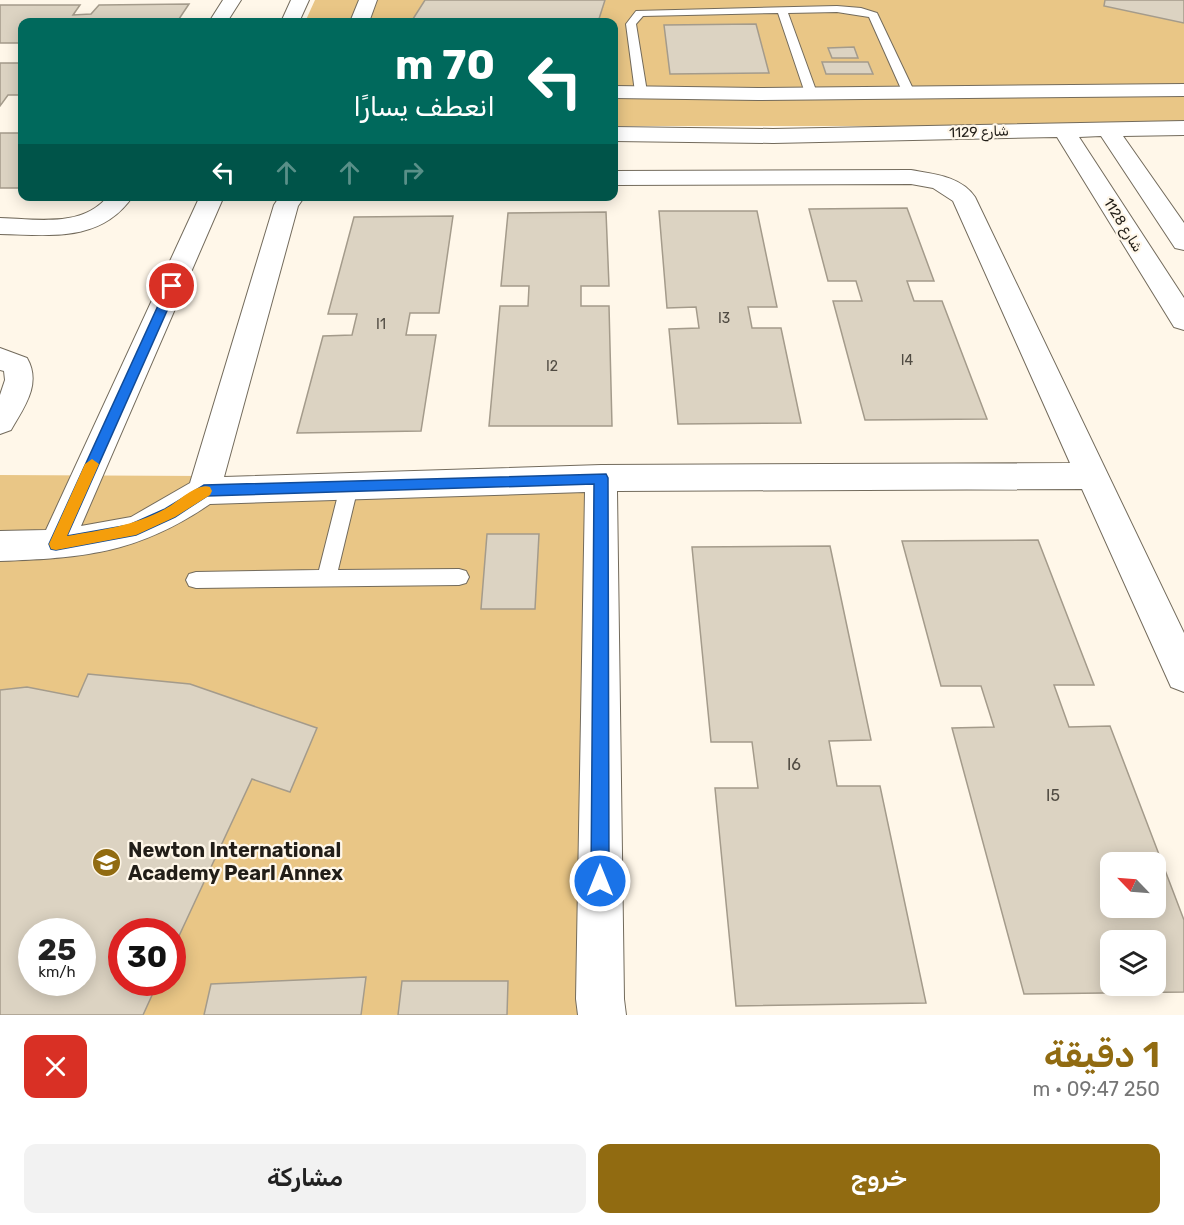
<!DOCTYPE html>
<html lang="ar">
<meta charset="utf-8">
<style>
:root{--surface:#fff;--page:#f2f2f2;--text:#222;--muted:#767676;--accent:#916b11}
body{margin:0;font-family:Rubik,"Noto Sans Arabic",sans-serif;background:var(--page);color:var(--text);direction:rtl;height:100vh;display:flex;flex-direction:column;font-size:22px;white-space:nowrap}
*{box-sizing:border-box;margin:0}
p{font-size:20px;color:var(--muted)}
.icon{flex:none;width:33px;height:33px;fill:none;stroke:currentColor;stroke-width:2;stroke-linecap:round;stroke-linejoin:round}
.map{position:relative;height:1015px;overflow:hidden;direction:ltr}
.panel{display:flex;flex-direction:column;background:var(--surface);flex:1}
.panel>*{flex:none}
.top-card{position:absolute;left:18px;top:18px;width:600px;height:183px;border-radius:12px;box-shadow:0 3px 15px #0003;direction:rtl;background:#00695c;color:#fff;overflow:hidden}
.needle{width:39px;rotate:295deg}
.buttons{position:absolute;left:1100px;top:852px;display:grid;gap:12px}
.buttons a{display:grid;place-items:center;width:66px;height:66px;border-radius:12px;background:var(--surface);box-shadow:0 3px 15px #0003;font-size:30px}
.speed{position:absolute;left:18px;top:918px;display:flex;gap:12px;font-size:30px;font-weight:700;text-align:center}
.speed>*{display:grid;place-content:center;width:78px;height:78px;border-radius:50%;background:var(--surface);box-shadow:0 3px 15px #0003;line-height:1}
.speed small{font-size:15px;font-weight:400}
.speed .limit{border:9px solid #d22;background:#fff;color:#111}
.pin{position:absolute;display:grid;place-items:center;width:51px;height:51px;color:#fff;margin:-26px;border:3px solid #fff;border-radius:50%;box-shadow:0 2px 6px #0007}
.me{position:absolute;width:66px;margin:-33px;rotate:0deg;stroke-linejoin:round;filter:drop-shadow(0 0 4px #0008)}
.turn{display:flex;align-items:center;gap:21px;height:126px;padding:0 24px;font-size:27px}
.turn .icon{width:78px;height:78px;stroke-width:2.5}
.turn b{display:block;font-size:42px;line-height:51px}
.lanes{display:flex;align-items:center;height:57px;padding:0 24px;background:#0003;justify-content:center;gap:30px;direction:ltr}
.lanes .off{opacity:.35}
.round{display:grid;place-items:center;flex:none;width:63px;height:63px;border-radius:12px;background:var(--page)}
.headline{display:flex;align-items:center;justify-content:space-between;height:102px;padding:0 24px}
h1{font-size:36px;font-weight:600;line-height:45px;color:var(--accent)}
.button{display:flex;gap:12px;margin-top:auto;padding:12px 24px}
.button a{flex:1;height:69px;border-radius:12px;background:var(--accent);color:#fff;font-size:24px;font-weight:600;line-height:69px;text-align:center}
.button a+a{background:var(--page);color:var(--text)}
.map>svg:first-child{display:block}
</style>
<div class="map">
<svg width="1184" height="1015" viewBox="0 0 1184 1015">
<rect width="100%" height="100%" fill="#fff7e9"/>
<path fill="#e9c686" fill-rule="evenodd" d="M315,0h869v126h-570v-104h-309z
M0,475l601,3 18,537h-619zM32,932h50v50h-50zM122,932h50v50h-50z"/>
<path fill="#dcd3c2" stroke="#a49b8b" stroke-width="1.5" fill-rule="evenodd" d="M425,0h180l-7,22h-195l2,-3h8z
M1105,0h79v23l-80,-17z
M189,4l-12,18h-155v21h-22v-38h80l-7,10 18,-1 8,-9z
M756,24l13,49 -99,1 -6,-49z
M854,47l4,11h-26l-4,-10z
M822,62h46l5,12h-47z
M0,63h22v32h-14l-8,11z
M0,133h22v55h-22z
M907,208l27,73h-27l7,20h28l45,118 -122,1 -32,-119h29l-6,-20h-28l-19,-72z
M659,211h98l20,96h-29l4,21h29l20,95 -123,1 -9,-95 30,-1 -3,-21 -29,1z
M606,212l3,74h-28v20h28l3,120h-123l11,-120h28l1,-20h-28l7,-73z
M453,216l-14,97h-29l-4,22h30l-15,96 -124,2 26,-97 29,-1 5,-21h-29l26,-97z
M487,534h52l-4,75h-54z
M1038,540l56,145h-40l15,42 41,-1 74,194v72l-160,2 -72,-266 42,-1 -13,-41h-40l-39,-145zM1110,862h45v46h-45zM1110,940h45v46h-45z
M830,546l41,194 -42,1 8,45h43l46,217 -190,3 -21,-218h43l-6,-46h-41l-19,-195z
M88,674l102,10 127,44 -27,64 -38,-13 -80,172v-19h-50v50h36l-15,33h-143v-325l27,-3 51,10zM32,932h50v50h-50z
M366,977l-5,38h-157l7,-31z
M402,981h106l-1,34h-109z"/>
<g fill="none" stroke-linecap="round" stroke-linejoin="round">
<defs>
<path id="service" d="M837,6l24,2 16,5 37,78 -2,2h-8l-2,-2 -33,-74 -32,-5 -49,1 29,80 -2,2h-8l-2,-2 -27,-80 -135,3 -7,8 11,68 -6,3 -6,-3 -9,-68 10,-13z
M349,480l6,2 3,5 -20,83 121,-1 7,2 3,6 -3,6 -7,2 -263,3 -7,-2 -3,-6 3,-6 7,-2 123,-2 21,-83 3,-5z"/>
<path id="minor" d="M223,0h18l-14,22h-18z
M291,0h18l-10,22h-18z
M359,0h18l-8,22h-19z
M1184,84v12l-426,4 -144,-2v-12l144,2z
M1184,121v14l-61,1 61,87v27l-9,-2 -74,-112 -22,1 105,161v32l-10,-3 -117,-190 -284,6 -159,-2v-14l159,2z
M911,170c22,4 50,6 64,27l209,436v59l-13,-5 -89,-198 -465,2 7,508 2,16h-48l-2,-16 9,-507 -375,12c-72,49 -125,54 -210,57v-30l46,-1 154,-334h24l-143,330 50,-9 59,-34 84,-278 6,-9h25l-7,10 -74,271 377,-12 469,-2 -117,-262 -20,-13 -22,-4 -297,1v-14z
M108,196h25c-32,47 -83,39 -133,38v-16c36,1 83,10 108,-22z
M0,348l27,10c15,26 -3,49 -16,72l-11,4v-39l5,-15 -1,-9 -4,-1z"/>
</defs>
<use href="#service" stroke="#736b5c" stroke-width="2"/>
<use href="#minor" stroke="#736b5c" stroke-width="2"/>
<use href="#service" fill="#fff" fill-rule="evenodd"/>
<use href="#minor" fill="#fff" fill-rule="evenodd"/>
</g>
<path fill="#1a73e8" stroke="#114b97" stroke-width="1.5" d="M172,282l6,4 -111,250 62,-11 36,-16 39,-24 402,-11 2,4 1,403 -2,6 -7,3 -6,-3 -3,-6 3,-397 -387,12 -32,21 -39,18 -80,15 -5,-1 -2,-5 118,-258z"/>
<path fill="#f59e0b" d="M92,459l7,5 -32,72c34,-6 67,-10 98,-27 12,-6 32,-27 45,-22l2,4 -2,4 -35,22 -39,18 -80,15 -5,-1 -2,-5 36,-80z"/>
<defs>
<symbol id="school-disc" viewBox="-11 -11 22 22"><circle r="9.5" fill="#916b11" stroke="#fff7e9"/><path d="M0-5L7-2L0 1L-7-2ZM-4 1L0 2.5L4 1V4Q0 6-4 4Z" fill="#fff"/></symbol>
</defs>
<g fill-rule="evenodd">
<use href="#school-disc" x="90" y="846" width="33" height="33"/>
</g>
<g text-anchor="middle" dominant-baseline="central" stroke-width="4.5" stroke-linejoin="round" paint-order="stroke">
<g font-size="14" fill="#221e18" stroke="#fff7e9">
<text transform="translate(979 132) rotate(-2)">شارع 1129</text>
<text transform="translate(1123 225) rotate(58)">شارع 1128</text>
</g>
<g font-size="14" fill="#504b42">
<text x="724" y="318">I3</text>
<text x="381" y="324">I1</text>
<text x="907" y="360">I4</text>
<text x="552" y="366">I2</text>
</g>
<g font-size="16" fill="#504b42">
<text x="794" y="764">I6</text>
<text x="1053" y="795">I5</text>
</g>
<g font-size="20" font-weight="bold" fill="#221e18" stroke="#fff7e9" text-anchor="start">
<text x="128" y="850">Newton International<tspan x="128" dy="23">Academy Pearl Annex</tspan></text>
</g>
</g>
</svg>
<div class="buttons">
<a><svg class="needle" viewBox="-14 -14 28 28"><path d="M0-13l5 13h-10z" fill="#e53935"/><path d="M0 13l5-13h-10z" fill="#767676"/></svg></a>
<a><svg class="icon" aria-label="layers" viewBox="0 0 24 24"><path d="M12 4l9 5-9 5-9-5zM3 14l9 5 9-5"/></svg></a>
</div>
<div class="speed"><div>25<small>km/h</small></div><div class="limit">30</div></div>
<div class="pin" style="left:172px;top:286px;background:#d93025"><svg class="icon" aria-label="arrive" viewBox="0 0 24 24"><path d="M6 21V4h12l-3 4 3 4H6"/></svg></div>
<svg class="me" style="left:600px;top:881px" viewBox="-20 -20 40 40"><circle r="17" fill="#1a73e8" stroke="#fff" stroke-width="3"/><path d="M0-11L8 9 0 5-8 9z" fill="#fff"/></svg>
<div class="top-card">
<div class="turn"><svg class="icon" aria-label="left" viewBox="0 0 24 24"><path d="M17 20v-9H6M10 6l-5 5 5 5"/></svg><div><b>70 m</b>انعطف يسارًا</div></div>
<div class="lanes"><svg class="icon" aria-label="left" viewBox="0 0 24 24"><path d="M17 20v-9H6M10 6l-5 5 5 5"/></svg><svg class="icon off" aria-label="ahead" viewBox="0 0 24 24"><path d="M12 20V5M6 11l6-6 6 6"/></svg><svg class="icon off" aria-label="ahead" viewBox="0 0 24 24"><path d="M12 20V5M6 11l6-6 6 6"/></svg><svg class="icon off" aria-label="right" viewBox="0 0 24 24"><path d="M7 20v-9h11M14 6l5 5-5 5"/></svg></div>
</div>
</div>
<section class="panel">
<div class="headline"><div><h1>1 دقيقة</h1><p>250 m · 09:47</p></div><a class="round" style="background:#d93025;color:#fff"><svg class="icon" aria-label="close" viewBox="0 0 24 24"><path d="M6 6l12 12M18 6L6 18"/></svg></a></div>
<div class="button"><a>خروج</a><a>مشاركة</a></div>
</section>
